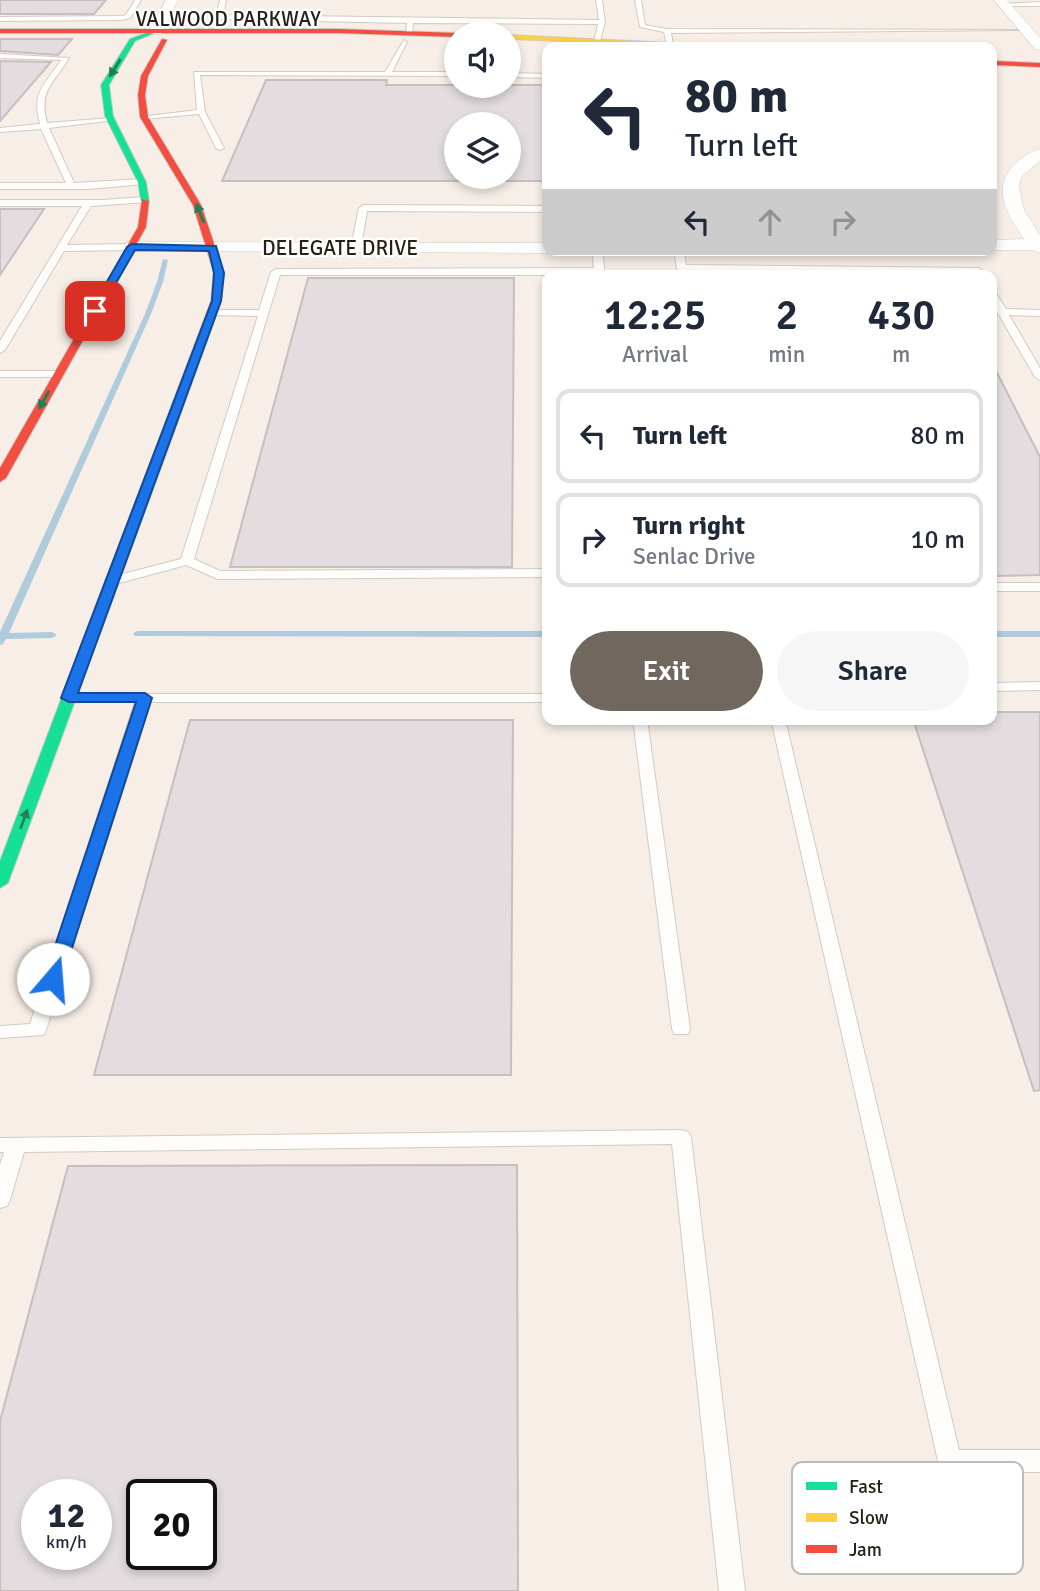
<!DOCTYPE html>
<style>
:root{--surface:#fff;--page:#f6f6f7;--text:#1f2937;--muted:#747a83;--line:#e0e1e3;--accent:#70685e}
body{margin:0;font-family:Signika,sans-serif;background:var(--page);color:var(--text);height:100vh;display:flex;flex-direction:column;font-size:26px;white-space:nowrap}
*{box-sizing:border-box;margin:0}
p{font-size:23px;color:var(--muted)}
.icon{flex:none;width:38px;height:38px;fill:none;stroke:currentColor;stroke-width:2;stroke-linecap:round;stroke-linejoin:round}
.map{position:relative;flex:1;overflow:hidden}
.drawer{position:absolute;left:542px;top:270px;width:455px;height:455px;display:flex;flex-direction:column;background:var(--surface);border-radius:14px;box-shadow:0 4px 10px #0003}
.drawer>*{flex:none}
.banner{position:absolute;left:542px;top:42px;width:455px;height:214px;border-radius:14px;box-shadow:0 4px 10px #0003;background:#fff;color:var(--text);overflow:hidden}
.fabs{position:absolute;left:444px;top:21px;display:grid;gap:14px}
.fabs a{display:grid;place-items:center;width:77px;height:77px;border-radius:50%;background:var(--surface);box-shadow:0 4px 10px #0003;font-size:35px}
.speed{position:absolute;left:21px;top:1479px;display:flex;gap:14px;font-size:35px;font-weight:700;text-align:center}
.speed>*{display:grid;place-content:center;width:91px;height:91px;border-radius:50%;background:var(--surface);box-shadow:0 4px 10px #0003;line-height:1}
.speed small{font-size:18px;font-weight:400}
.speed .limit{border:4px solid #111;border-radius:10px;background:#fff;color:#111}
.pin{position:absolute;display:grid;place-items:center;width:60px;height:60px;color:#fff;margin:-30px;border-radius:14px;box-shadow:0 4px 10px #0006}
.me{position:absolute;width:77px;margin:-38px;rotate:18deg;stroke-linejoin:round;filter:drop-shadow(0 0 5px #0008)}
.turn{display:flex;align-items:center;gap:24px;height:147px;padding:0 28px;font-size:32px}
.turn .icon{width:91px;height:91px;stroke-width:2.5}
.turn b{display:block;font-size:49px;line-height:60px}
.lanes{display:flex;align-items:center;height:66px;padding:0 28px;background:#0003;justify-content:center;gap:35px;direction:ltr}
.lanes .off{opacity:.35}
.eta{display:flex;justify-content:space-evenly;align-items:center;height:119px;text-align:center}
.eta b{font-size:42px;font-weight:600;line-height:49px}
.cta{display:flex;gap:14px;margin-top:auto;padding:14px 28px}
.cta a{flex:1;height:80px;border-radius:42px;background:var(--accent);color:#fff;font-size:28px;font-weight:600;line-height:80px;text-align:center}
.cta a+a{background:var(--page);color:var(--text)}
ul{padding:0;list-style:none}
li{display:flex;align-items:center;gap:21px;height:94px;margin:0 14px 10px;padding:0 14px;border:4px solid var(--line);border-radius:14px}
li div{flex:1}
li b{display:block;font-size:26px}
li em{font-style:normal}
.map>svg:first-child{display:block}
</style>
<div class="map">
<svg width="1040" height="1591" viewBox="0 0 1040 1591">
<rect width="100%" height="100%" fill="#f7efe7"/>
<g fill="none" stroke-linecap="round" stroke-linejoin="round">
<path fill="#b0cbdb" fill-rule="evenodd" d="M163,259l5,1 -5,22 -12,32 -142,319 43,-1 5,3 -5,3 -46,1 -3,5 -3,1v-13l145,-318 12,-32z
M138,631h410v6l-413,-1 -2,-2 2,-2z
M992,631h48v6h-48z"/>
</g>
<path fill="#e4dddf" stroke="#c6bfc0" stroke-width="2" fill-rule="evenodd" d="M0,0h106l-12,14h-94z
M0,39h72l-14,16 -58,-4z
M0,61l51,1 -51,59z
M266,80h121l-1,5h162v96h-326zM457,124h52v53h-52z
M0,209h44l-44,66z
M308,278h206l-2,289h-282z
M992,363l48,94v118l-48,1z
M992,712h48v378l-6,1 -121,-372h79z
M190,720h323l-2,355h-417z
M517,1165l1,426h-518v-170l68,-255zM37,1494h59v60h-59zM142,1494h59v60h-59z"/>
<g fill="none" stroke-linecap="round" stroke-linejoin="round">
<defs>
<path id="lane" d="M135,0h6l-11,18 -8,2 -122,1v-4l122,-1 4,-1z
M220,0h6l-3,15 376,5 -3,-20h6l3,22 -5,19 -3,2 -3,-2 4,-17 -185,-1 -1,10 -3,2 -3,-2 1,-10 -188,-4 -3,-2z
M635,0h6l4,25 22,4 362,1 -358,3 2,12 -3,2 -3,-2 -3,-13 -24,-5z
M1040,2v4h-38l3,-2z
M404,40l3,2 -15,30h65v4l-257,-1 5,37 19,36 -4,2 -4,-2 -17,-34 -55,5 -4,-2 57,-7 -3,-38h191z
M0,54l69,4c-15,26 -31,32 -22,65l64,-5 4,2 -66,8 25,55 68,-4 3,1v4l-57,5h-88v-6h66l-25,-54 -41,3v-4l40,-4c-9,-33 5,-39 21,-64l-61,-2z
M509,73l39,1v4l-39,-1z
M144,197l4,3 -1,2 -56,4 -24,39 65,-1 5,3 -5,3 -68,1 -59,99 -5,3v-12l82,-135h-82v-6h103z
M363,205l185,1v6l-181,-1 -6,36 -5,3 -5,-3 8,-39z
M592,250h10l3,25h-325l-86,284 26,12 328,-2v8l-330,2 -32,-14 -74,20 -7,-4 2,-3 74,-19 77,-243 -46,-1 -4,-1v-4h51l12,-38 5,-3 318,-1z
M674,250h10l2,15 293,3 7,7 -299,-4 1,4h-10z
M992,291l3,1 11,17 34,1v6l-31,-1 31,53v12l-5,-3 -43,-74z
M0,371h59l5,3 -5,3h-59z
M992,583h48v8h-48z
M1040,682v8l-48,1v-8z
M69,694h479v8h-398l-104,328 -2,5 -44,3v-12l30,-2 105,-322 -71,-1 -2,-3z
M633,719h14l43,310 -2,5h-14l-2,-5z
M771,719h14l174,731h81v22h-90l-8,-4 -4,-7z
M681,1130l7,2 3,5 54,454h-26l-47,-447 -648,8 -14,48 -3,6 -7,2v-43l4,-13h-4v-14z"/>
<path id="street" d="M166,0h12l-17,34h-10l-2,-3z
M994,0h13l33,38v12l-5,-1z
M1040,149v12l-18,15 -3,10 5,24 16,25v18l-8,-3h-41l1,-10 32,-1c-14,-21 -33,-48 -12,-72 7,-8 17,-15 28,-18z
M132,242l416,1v7h8l-8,3 -422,-2 -3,-4 3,-4z"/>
<path id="fast" d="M149,32l5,1 -19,8 -26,44 4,31 33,66 3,19 -4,3 -4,-3 -3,-19 -33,-66 -4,-31 29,-46z
M169,426l6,3 -167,454 -8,5v-27l163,-432z"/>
<path id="slow" d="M509,35l200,10 3,2 -203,-8z"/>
<path id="jam" d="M0,29h338l120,4 -1,4 -119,-4h-338z
M162,39l5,1 -19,36 -3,19 3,22 53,88 23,68 -3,28 -46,128 -6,3 -6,-3 48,-128 3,-28 -21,-68 -53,-88 -2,-22 3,-19z
M992,61l48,2v4l-48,-2z
M142,199l7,2 -3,26 -140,251 -6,4v-14l138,-241z"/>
</defs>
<use href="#lane" stroke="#d3cbc2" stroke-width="2"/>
<use href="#street" stroke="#d3cbc2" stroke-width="1"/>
<use href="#fast" stroke="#d3cbc2" stroke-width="2"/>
<use href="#slow" stroke="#d3cbc2" stroke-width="2"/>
<use href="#jam" stroke="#d3cbc2" stroke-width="2"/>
<use href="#lane" fill="#fefdfb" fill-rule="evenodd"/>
<use href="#street" fill="#fefdfb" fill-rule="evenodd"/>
<use href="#fast" fill="#16e098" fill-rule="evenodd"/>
<use href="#slow" fill="#ffcf43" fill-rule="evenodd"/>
<use href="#jam" fill="#f24e42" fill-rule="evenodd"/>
</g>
<defs><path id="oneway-solid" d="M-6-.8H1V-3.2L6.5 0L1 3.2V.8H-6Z" transform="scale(1.75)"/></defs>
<g fill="#1f8056">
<use href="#oneway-solid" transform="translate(115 68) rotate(122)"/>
<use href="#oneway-solid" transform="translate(200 213) rotate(-112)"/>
<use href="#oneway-solid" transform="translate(44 400) rotate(119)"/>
<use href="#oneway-solid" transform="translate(24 819) rotate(-70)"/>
</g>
<path fill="#1a73e8" stroke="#114b97" stroke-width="2" d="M132,244l84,2 8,27 -3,28 -143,392h67l7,5 -90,281 -9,6 -9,-6 92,-277h-67l-8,-4 151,-397 2,-28 -5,-22 -74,-1 -35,61 -8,2 -2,-2 37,-64z"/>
<g text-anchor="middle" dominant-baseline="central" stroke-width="5" stroke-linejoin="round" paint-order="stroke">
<g font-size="21" fill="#282015" stroke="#fff">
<text x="228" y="19">VALWOOD PARKWAY</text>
<text x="340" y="248">DELEGATE DRIVE</text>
</g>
</g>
<rect x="792" y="1462" width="231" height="112" rx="10" fill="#fff" stroke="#bebcb9" stroke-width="2"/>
<rect x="806" y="1482" width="31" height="8" fill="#16e098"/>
<rect x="806" y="1513" width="31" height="9" fill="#ffcf43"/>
<rect x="806" y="1545" width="31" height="8" fill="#f24e42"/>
<g font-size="19" fill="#282015">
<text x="849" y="1493">Fast</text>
<text x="849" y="1524">Slow</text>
<text x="849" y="1556">Jam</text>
</g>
</svg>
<div class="fabs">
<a><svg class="icon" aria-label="sound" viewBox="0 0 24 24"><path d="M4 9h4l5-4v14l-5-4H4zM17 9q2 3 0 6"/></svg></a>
<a><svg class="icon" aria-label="layers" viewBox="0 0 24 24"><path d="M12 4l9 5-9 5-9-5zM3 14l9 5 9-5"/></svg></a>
</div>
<div class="speed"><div>12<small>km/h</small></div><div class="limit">20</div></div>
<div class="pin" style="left:95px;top:311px;background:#d93025"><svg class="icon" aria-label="arrive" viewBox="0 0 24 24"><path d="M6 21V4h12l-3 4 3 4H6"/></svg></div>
<svg class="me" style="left:53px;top:979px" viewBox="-20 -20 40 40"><circle r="19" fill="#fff"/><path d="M0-13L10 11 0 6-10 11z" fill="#1a73e8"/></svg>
<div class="banner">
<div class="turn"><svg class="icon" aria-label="left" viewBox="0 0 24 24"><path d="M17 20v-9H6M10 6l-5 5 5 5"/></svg><div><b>80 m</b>Turn left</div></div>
<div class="lanes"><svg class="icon" aria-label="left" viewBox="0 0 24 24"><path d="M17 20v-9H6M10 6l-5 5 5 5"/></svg><svg class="icon off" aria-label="ahead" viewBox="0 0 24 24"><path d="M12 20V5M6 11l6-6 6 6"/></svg><svg class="icon off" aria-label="right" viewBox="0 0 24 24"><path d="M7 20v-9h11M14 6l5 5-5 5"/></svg></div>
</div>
<section class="drawer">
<div class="eta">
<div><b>12:25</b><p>Arrival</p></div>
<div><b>2</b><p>min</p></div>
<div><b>430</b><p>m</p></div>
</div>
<ul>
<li><svg class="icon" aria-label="left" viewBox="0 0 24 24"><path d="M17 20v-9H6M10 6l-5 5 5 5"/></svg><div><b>Turn left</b></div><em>80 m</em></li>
<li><svg class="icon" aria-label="right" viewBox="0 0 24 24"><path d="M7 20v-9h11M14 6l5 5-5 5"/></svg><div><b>Turn right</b><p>Senlac Drive</p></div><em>10 m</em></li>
</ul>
<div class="cta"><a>Exit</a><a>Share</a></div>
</section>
</div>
